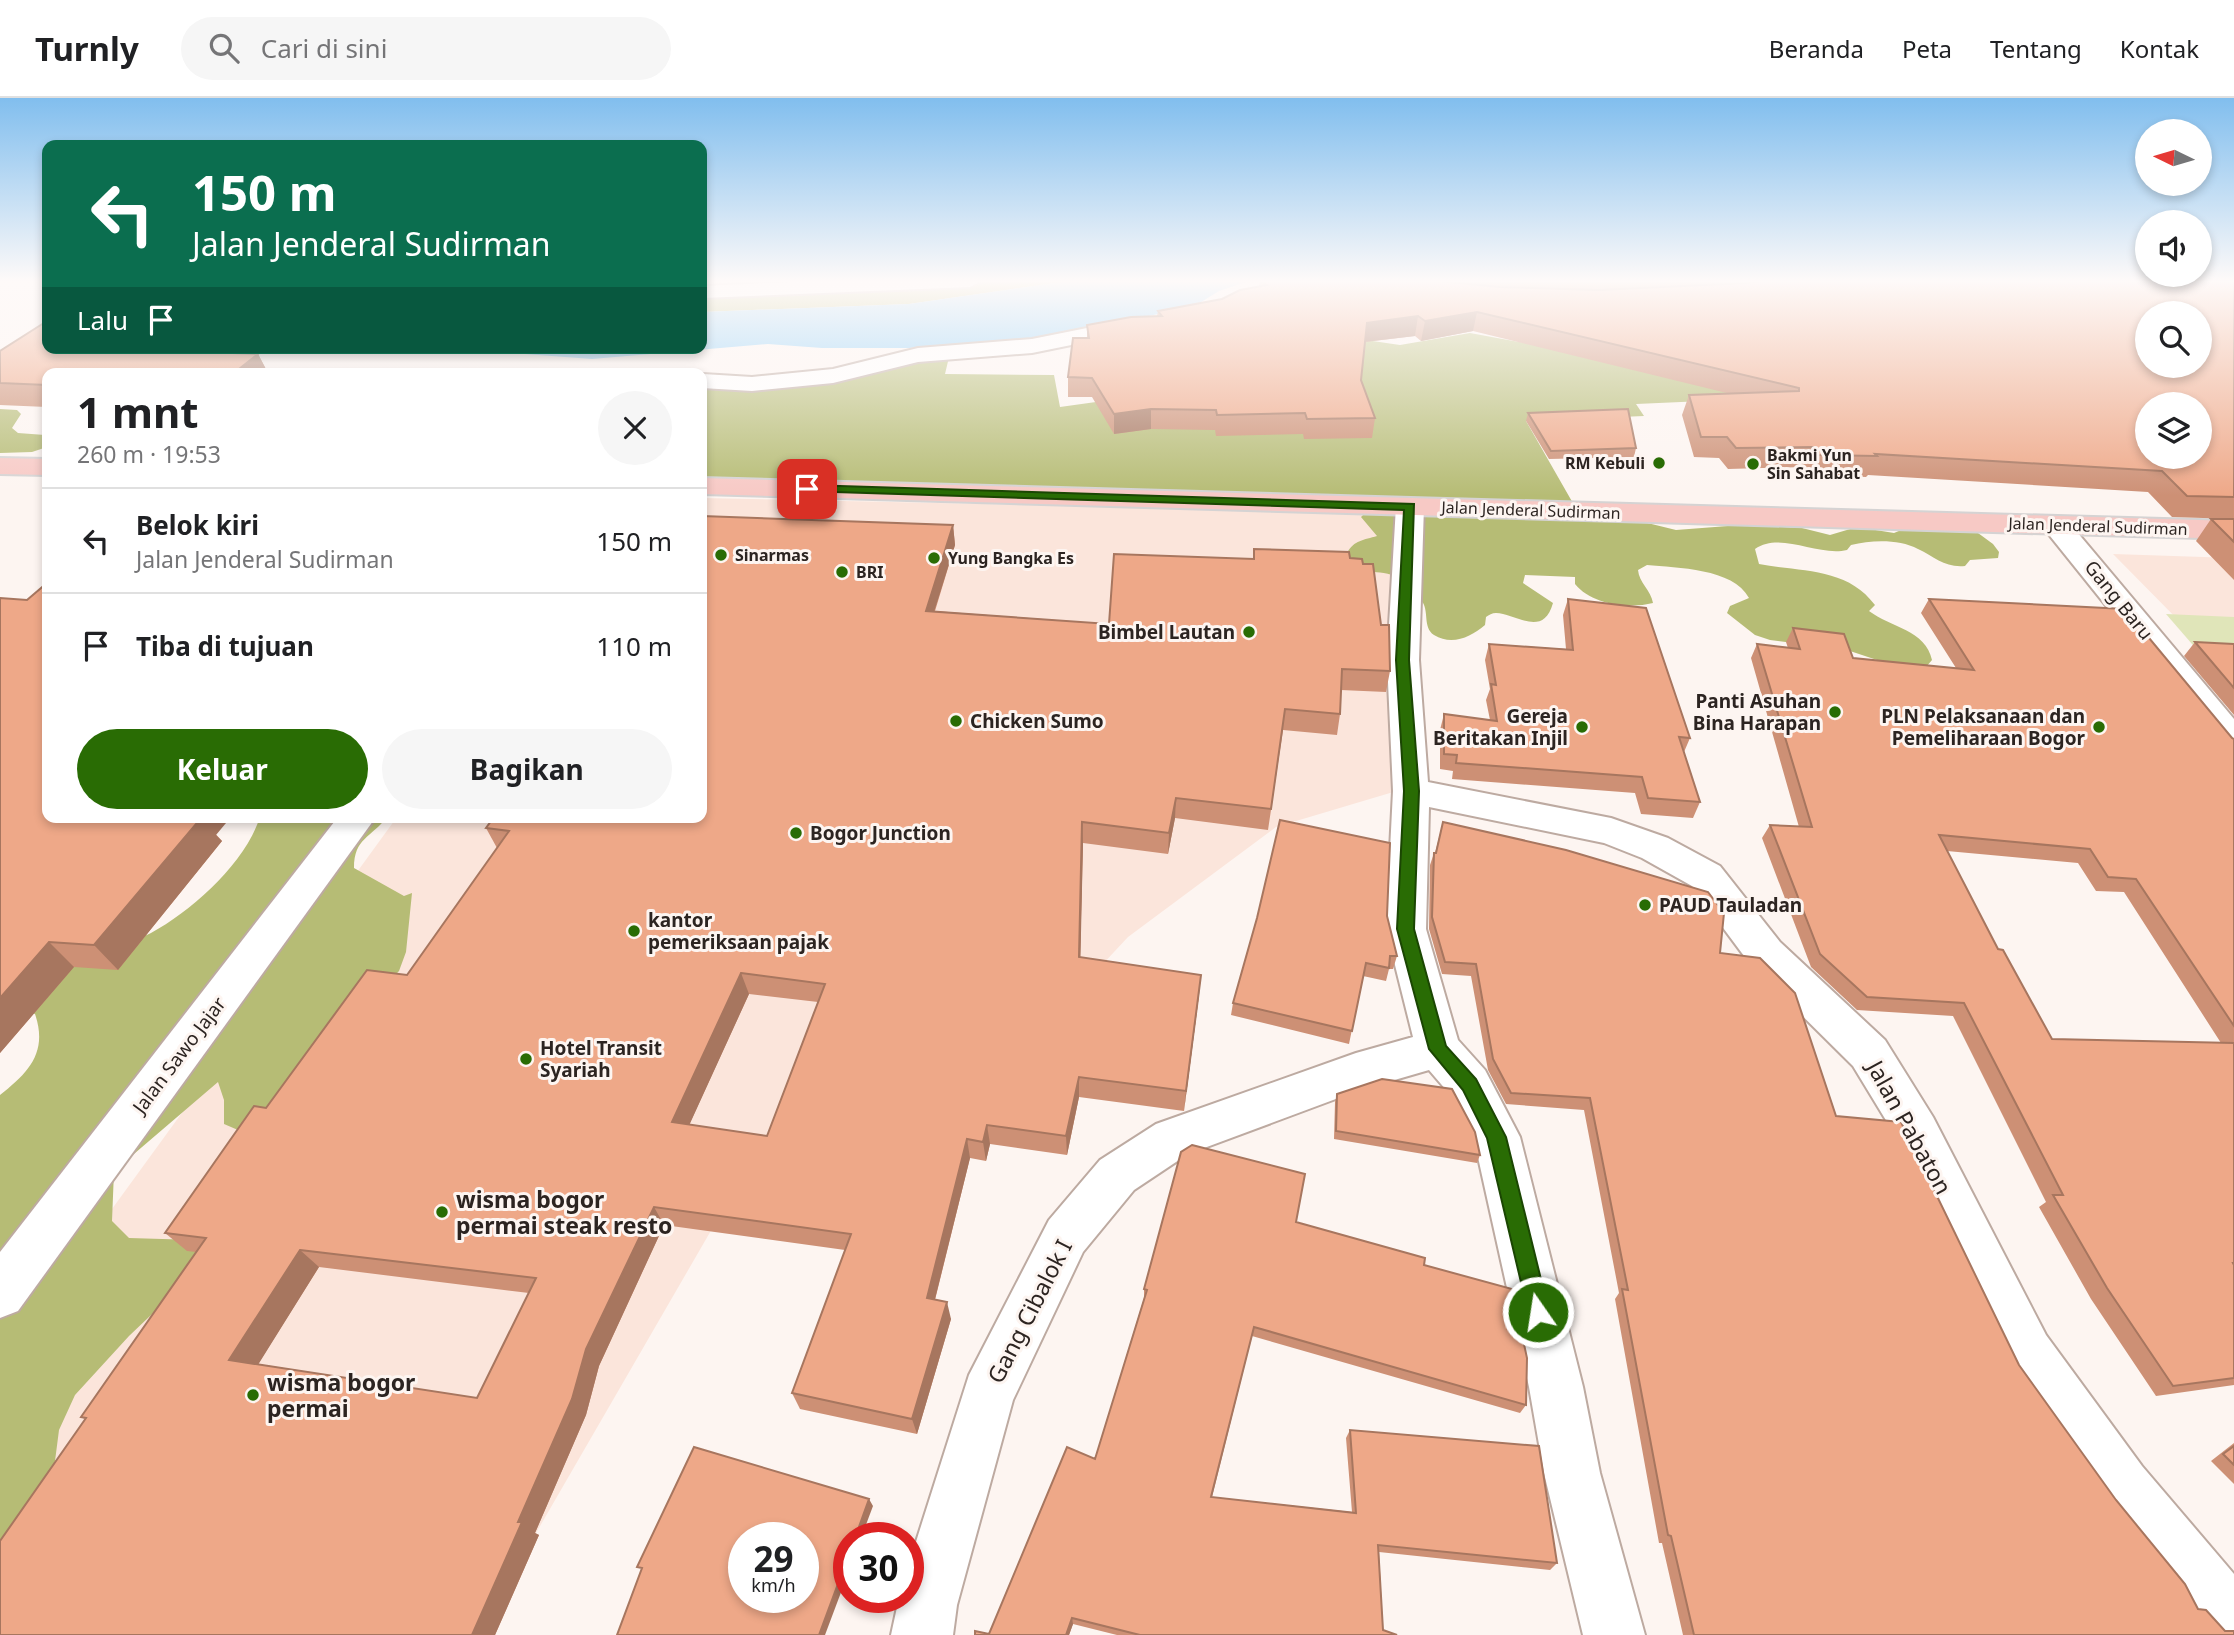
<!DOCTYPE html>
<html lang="id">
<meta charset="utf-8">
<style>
:root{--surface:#fff;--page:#f6f6f6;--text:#202124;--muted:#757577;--line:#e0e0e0;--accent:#296c04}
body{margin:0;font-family:"Noto Sans",sans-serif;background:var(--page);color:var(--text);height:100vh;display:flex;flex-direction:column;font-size:26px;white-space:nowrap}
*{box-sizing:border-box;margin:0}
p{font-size:23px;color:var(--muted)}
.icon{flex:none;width:38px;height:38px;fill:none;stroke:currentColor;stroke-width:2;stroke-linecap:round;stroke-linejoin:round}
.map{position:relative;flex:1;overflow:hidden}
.panel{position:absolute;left:42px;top:270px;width:665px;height:455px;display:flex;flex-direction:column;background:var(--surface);border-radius:14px;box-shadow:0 4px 10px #0003}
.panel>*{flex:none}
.banner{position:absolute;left:42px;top:42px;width:665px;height:214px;border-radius:14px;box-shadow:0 4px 10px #0003;background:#0b6e4f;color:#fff;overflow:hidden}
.needle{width:46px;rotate:275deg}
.controls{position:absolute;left:2135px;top:21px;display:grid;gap:14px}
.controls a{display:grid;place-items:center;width:77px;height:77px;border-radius:50%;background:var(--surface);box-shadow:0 4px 10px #0003;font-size:35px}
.speed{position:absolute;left:728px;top:1424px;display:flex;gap:14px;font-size:35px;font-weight:700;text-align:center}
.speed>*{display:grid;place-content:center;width:91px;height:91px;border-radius:50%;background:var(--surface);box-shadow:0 4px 10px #0003;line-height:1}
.speed small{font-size:18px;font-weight:400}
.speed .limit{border:10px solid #d22;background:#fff;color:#111}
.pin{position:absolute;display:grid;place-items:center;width:60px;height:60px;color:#fff;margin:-30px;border-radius:14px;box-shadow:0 4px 10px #0006}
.me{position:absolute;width:77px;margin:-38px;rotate:347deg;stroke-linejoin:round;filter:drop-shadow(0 0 5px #0008)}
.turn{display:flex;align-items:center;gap:24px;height:147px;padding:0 35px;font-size:32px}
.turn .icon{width:91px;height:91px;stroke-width:2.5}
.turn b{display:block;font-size:49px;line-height:60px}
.then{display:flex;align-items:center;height:66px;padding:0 35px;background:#0003;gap:14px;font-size:26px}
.round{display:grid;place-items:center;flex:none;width:74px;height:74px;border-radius:37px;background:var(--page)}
.head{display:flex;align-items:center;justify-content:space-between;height:119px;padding:0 35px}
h1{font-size:42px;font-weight:700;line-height:52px}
.primary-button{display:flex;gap:14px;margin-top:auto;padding:14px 35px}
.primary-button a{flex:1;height:80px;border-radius:42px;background:var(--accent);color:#fff;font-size:28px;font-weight:700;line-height:80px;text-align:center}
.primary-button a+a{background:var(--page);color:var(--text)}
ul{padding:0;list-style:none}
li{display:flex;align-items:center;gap:21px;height:105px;padding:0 35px;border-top:2px solid var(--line)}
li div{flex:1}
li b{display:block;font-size:26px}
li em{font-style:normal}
header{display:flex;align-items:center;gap:42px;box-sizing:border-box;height:98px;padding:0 35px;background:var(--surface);border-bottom:2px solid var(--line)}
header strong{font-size:33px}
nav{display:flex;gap:38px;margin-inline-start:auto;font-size:24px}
.search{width:490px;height:63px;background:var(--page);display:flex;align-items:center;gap:18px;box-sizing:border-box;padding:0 24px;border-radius:38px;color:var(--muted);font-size:26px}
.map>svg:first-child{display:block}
</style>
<header>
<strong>Turnly</strong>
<div class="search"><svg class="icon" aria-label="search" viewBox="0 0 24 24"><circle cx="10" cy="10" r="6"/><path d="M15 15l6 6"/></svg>Cari di sini</div>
<nav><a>Beranda</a><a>Peta</a><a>Tentang</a><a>Kontak</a></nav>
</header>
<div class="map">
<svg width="2234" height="1537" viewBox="0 0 2234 1537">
<rect width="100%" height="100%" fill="#fdf5f1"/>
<path fill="#fbe5db" d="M702,400l701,15 -3,277 -124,37 -148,110 -83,89 -233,30 -335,579h-477v-272l397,-546h305z
M2113,456l121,4v79l-47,-8z"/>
<path fill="#e0e5b9" d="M2166,516l68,3v58l-16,-1z"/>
<path fill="#b6bc75" d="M762,183h105l1,3 12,2 73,-5h116l-160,23 -207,8v-20c22,1 42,3 60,-11z
M1470,235l49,9 49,2 181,55 -113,5 8,12 -118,5 48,84 102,25 65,-5 61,3 28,7 27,-8 37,6 17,-7 52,-4 30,22 6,8 -1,6 -28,2 -5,6c-20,2 -30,-9 -47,-17 -19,-10 -46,-9 -67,-4l-4,5c-29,7 -66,-19 -92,-1l4,15c42,8 88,3 116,41l-6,6c21,16 57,19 63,49l-6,7 -31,-1 -48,-16 -77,-10 -15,-5 -28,-22 3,-7 19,-8c-16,-30 -72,-30 -102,-33l-9,5c1,13 13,20 15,33 -24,6 -61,2 -78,-19v-7l-50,-2 -2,8 30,20c-10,36 -38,10 -57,10 -4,0 -7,2 -10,4l-1,8c-14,12 -33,21 -51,10 -12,-8 -4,-25 -13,-35 -5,-7 -21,-22 -29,-25 -24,-8 -30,7 -45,-22 7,-13 17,-13 30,-17l-16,-19 5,-5 -1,-7 -663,-19v-104l48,2 200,-31 -5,21 109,1 6,32 122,-17 170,-52 48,7z
M0,311l17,1 4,4 -9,14 6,5 27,2 2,12 -15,5 -32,1z
M260,719h127c-16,21 -33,21 -33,51l50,28 8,-3 -6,59 -7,19 -154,162 -21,-9v-24l-6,-18 -104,89 -2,50 17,17 67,2 13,20 -80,76 -54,59 -16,35 -4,31 -19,39 -36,40v-445c29,-23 48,-43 35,-81l-35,-9c38,-20 75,-45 115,-61 11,-4 25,-5 36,-11 42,-23 94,-70 109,-116z"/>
<path fill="#87ccf8" d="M1069,183h180l-30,10 -26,16 -153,31 -131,10h-87l-54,-4 -176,15 -146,-11h256v-36l207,-8z"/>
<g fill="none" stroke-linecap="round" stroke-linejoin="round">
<defs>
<path id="street" d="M816,183h165l-11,6 -268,11v-12z
M1137,220l8,2 3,5 -3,5 -113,23 -114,9 -85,21 -81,8 -50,-3 1,-14 49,3 81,-8 85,-21 114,-9z
M1410,400l10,2 4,6 -5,154 9,122 183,36 57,20 52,28 60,76 105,98 48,77 113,218 96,131 92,108v61h-28l-104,-129 -94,-133 -107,-228 -48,-79 -103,-102 -58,-78 -50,-28 -38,-15 -175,-36 -3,122 32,111 27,30 35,67 63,250 17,86 45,162h-62l-39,-162 -15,-86 -55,-248 -21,-41 -24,-28 -69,20 -172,64 -54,36 -51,62 -70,148 -56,205 -4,30h-62l8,-37h9v-31l61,-192 80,-155 51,-60 56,-36 200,-71 57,-16 -27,-108 7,-138 -6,-131 9,-154 4,-6z
M2056,418l10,3 168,200v35l-12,-4 -176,-219 -4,-6 4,-6z"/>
<path id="secondary" d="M338,719h38l-358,494 -18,7v-66z"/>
<path id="primary" d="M0,360l47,1v16l-47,-1z
M702,380l1532,43v18l-1532,-45z"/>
</defs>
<use href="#street" stroke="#bdaaa1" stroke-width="4"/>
<use href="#secondary" stroke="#bdaaa1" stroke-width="4"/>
<use href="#primary" stroke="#d5d3d3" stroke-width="4"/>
<use href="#street" fill="#fff" fill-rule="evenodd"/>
<use href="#secondary" fill="#fff" fill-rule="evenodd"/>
<use href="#primary" fill="#f7c9c5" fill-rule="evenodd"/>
</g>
<path fill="#cd9075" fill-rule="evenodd" d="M702,183h50l-50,1z
M1260,183h974v238l-62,-2 -24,-25 -280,-17 -2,2 -57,-2 -6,-8 -75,2 -9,-11 -25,-1 -12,-42 7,-20 42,-1 -258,-63 -52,10 -6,-5 -50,6 -4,38 14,38 -3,20 -68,1 -1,-5 -87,2 -1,-6 -64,-1 -37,5 -22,-37h-24v-20l19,-39v-13l70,-9 1,-5 64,-12 37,-13zM1761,183l-15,2 -50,2z
M141,251l117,5 10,19h-221v34l-47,-2v-54z
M1528,315l108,35 -2,9 -85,2 -23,-38z
M2211,421h23v61l-38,-39z
M953,427l2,20 -20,66 174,13 144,-65 1,-10 96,9 13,6 18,61 9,46 -4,21 -45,-2 -1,24 -3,21 -54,-5 -15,100 -93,-12 -7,36 -85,-11 -3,115 119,37 -15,116 -105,-14 -12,58 -77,-11 -4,17 -16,-3 -35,142 16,19 -34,115 -117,-25 -8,-16 53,-143 -181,-25 -65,141 -13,49 -51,118 4,2 -44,100h-495l85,-216 -4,-2 115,-165 -9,-1 -22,-18 101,-125 141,-133 90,-127 -11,-20zM749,896l69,8 -51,134 -78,-11zM319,1169l210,26 -52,105 -219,-34z
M0,500l222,243 -104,129 -44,-3 -74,86z
M1568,501l122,139 -6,14 16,50 -7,16 -52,-4 -6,-21 -183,-14 1,-8 -13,-2v-39l4,-16 46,6 -4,-20 4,-11 -5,-29 4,-16 77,5 -3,-34z
M1929,501l305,140v646l-78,11 -65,-97 -52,-92 7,-5 -93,-186 -96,-6 -46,-43 -49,-129 8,-13 29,2 -48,-169 6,-14 31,4 -2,-6 7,-14 60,30 103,10 -35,-55zM1947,753l131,12 18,28 28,1 97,151 -169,-4 -54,-90z
M2195,544l39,2v71l-50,-59z
M1443,724l277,131 116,163 183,249 97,135 82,109 27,22 9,4h-551l-21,-92h-3l-44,-244 4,-6 -35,-183 -78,-6 -18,-34 -17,-94 -29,-2 -13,-45 1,-64 4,-12h1z
M1387,818l10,40 -4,13h-4l-3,12 -23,-5 -14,68 -118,-29 2,-12z
M1337,996l143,61 -3,8 -143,-24 1,-37z
M1296,1124l128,43 102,140 -6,8 -268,-77 -40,161 140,15 -6,-74 4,-8 207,133 -7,7 -171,-18 4,78 14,5h-280l-44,-11 -4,11h-94l14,-1 106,-175 49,-161v-9z
M2234,1345v41l-23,-23z"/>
<path fill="#a7765f" d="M1477,214l-4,19 -52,10 4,-20z
M1418,218l-3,20 -51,6 3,-19z
M258,256l10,19h-34z
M1151,311v20l-37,5v-20z
M953,427l2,20 -27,86 -2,-20z
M1176,700l-1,20 -7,36 1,-21z
M193,719h38l-15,18 6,6 -104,129 -24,-25z
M1082,724l1,21 -3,135 -1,-21z
M49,844l25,25 -74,86v-55z
M741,875l8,21 -67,147 -10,-19z
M1201,877l-2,20 -15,116 2,-20z
M1079,979v20l-12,58 -1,-19z
M987,1027l3,19 -4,17 -3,-19z
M967,1041l3,19 -39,157 -4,-17z
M654,1109l10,18 -65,141 -13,49 -51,118 4,2 -44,100h-23l46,-113 68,-173z
M300,1152l19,17 -68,109 -22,-16z
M947,1204l4,17 -34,115 -5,-15z
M869,1401l4,7 -12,32h-6z
M849,1456v17l-24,64h-6z
M1072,1520l1,6 -4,11h-3z"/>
<path fill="#eea888" stroke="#a7765f" stroke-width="2" fill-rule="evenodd" d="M1261,183h177l62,6 99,3 147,-7 16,-2h472v216l-47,-1 -25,-25 -287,-17 2,2 -59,-1 -5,-8 -77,1 -9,-11h-26l-12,-42 110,-4v-3l-322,-76 -52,9 -7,-5 -51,7 -6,57 14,38 -68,1 -2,-6 -88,2 -1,-5 -65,-1 -37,5 -22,-36 -24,-1 5,-39h16l-2,-13 44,-8 31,-1 -4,-5 64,-12 18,-9 27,-5zM2147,215h53v53h-53zM2147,306h53v53h-53z
M47,223v27h67l144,6 -24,19h-187v12l-47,-2v-32z
M1628,311l8,39 -85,3 -23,-38z
M702,418l251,9 -27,86 183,13 5,-70 140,5v-10l95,3 1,6 12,1 1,5h10l8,61h8l1,46 -48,-2 -2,45 -55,-5 -14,100 -95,-11 -7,35 -87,-11 -3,135 122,18 -15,116 -107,-14 -13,59 -79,-11 -4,17 -16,-3 -40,159 20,4 -35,117 -120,-26 59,-159 -197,-27 -68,142 -14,50 -54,123h4l-50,113h-472v-94l86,-123 -5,-1 125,-179 -41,-5 89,-127 12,2 101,-138 40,5 102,-144 -23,-3 8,-11h208zM741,875l84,11 -58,152 -95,-14zM300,1152l236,28 -59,120 -248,-38z
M2211,421h23v23z
M47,485v234h155l-108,128 -45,-3 -49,56v-400l27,2z
M1568,501l78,9 44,130 -11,-1 21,65 -52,-4 -6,-21 -186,-14 1,-8 -13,-1v-40l53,7 -6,-37 5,1 -7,-41 84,6z
M1929,501l196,10 107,129 2,1v287l-98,-147 -28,-2 -18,-28 -151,-14 59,114 5,1 49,89 182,4v220h-1l1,2v113l-61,8 -66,-98 -54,-93h10l-99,-192 -97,-6 -47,-43 -50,-129 42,2 -55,-183 43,5 -7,-21 51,6 9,24 121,12z
M2195,544l39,2v44z
M1280,722l110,23 -3,73 10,40h-7l-1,12 -23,-5 -14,68 -119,-28 24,-85z
M1443,724l123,28 142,42 16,21 -4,40 40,5 35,35 41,123 65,6 118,243 97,135 69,84 13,25 8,1 19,21h9v4h-540l-23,-99 -3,-1 -46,-246 6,1 -38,-192 -79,-5 -18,-34 -17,-95 -31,-2 -13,-45 2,-64h2z
M1382,981l70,10 23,43 5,23 -144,-24 1,-37z
M1192,1047l113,29 -9,48 129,36 -1,7 88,24 15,69 -1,47 -272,-78 -43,170 145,16 -6,-83 189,16 18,117 -179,-18 5,85 14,5h-257l-68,-17 -6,17h-91v-4l14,3 78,-187 28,12 52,-169 -3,-1 37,-137z
M2234,1348v19l-11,-11z
M694,1349l175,52 -14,39h-6v16l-30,81h-202l25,-67 -5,-1zM744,1440h59v60h-59z"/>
<linearGradient id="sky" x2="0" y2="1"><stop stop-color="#81beee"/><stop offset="0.46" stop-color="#fefaf9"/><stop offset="1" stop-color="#fefaf9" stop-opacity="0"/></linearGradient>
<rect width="2234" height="398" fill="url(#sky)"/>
<path fill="#296c04" stroke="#1b4603" stroke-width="2" d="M807,387l607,19 -5,156 10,131 -5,138 32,117 30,33 30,58 43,175 -3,7 -8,3 -7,-3 -3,-7 -41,-174 -24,-48 -34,-41 -32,-120 7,-138 -8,-131 8,-150 -601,-19 -2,-2z"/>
<g fill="#296c04" stroke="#fdf5f1" stroke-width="2.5">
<circle cx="1659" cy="365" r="7"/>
<circle cx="1753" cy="366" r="7"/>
<circle cx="721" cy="457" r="7"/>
<circle cx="934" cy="460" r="7"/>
<circle cx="842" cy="474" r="7"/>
<circle cx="1249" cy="534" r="7"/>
<circle cx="1835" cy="614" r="7"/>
<circle cx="956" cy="623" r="7"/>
<circle cx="1582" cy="629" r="7"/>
<circle cx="2099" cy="629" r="7"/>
<circle cx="796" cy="735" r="7"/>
<circle cx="1645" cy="807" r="7"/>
<circle cx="634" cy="833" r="7"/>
<circle cx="526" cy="961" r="7"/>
<circle cx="442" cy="1114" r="7"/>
<circle cx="253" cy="1297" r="7"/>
</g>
<g text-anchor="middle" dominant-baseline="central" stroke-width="6" stroke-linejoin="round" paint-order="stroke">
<g font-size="16" font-weight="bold" fill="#2c2421" stroke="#fdf5f1" text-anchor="start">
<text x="1767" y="357">Bakmi Yun<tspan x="1767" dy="18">Sin Sahabat</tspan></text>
<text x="1645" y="365" text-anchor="end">RM Kebuli</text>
<text x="735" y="457">Sinarmas</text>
<text x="948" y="460">Yung Bangka Es</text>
<text x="856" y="474">BRI</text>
</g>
<g font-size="16" fill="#2c2421" stroke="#fdf5f1">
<text transform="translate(1531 412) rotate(2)">Jalan Jenderal Sudirman</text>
<text transform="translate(2098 428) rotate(2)">Jalan Jenderal Sudirman</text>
</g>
<g font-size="19" fill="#2c2421" stroke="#fdf5f1">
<text transform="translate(2119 502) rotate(51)">Gang Baru</text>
<text transform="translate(179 957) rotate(-53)">Jalan Sawo Jajar</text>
</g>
<g font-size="19" font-weight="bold" fill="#2c2421" stroke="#fdf5f1" text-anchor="start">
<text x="1235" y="534" text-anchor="end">Bimbel Lautan</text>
<text x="1821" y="603" text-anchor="end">Panti Asuhan<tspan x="1821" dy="22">Bina Harapan</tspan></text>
<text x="1568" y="618" text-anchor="end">Gereja<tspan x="1568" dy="22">Beritakan Injil</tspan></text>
<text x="2085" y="618" text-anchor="end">PLN Pelaksanaan dan<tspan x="2085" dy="22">Pemeliharaan Bogor</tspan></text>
<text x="970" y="623">Chicken Sumo</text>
<text x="810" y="735">Bogor Junction</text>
<text x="1659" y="807">PAUD Tauladan</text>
<text x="648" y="822">kantor<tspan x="648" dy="22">pemeriksaan pajak</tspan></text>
<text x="540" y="950">Hotel Transit<tspan x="540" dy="22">Syariah</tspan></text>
</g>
<g font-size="23" fill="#2c2421" stroke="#fdf5f1">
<text transform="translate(1910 1029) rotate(61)">Jalan Pabaton</text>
<text transform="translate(1029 1213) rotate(-63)">Gang Cibalok I</text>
</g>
<g font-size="23" font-weight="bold" fill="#2c2421" stroke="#fdf5f1" text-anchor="start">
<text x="456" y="1101">wisma bogor<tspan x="456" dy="26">permai steak resto</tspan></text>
<text x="267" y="1284">wisma bogor<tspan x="267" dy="26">permai</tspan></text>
</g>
</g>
</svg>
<div class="controls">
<a><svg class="needle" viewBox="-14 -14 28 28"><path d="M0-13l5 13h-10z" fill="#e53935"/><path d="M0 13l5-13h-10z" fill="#757577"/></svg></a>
<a><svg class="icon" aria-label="sound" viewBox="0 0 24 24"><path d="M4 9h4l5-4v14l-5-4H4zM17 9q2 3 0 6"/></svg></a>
<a><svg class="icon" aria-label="search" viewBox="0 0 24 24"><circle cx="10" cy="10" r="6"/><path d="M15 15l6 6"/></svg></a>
<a><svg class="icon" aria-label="layers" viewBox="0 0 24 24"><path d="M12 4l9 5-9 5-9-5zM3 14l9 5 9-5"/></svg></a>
</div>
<div class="speed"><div>29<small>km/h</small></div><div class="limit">30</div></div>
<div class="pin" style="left:807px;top:391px;background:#d93025"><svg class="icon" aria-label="arrive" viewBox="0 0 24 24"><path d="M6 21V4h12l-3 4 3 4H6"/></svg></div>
<svg class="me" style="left:1538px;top:1214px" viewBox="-20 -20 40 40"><circle r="17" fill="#296c04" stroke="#fff" stroke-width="3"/><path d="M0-11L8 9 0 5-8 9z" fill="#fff"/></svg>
<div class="banner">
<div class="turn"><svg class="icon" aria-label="left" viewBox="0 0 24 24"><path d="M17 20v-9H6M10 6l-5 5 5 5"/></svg><div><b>150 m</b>Jalan Jenderal Sudirman</div></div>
<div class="then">Lalu<svg class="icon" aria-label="arrive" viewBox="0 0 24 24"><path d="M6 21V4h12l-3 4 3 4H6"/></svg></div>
</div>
<section class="panel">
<div class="head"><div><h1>1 mnt</h1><p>260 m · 19:53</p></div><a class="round"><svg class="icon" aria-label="close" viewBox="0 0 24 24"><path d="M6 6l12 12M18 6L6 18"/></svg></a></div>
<ul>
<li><svg class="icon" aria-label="left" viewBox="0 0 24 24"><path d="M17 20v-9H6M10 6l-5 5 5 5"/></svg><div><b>Belok kiri</b><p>Jalan Jenderal Sudirman</p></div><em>150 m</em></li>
<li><svg class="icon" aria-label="arrive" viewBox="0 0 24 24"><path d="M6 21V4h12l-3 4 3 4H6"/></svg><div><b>Tiba di tujuan</b></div><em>110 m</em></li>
</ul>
<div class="primary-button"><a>Keluar</a><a>Bagikan</a></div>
</section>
</div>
